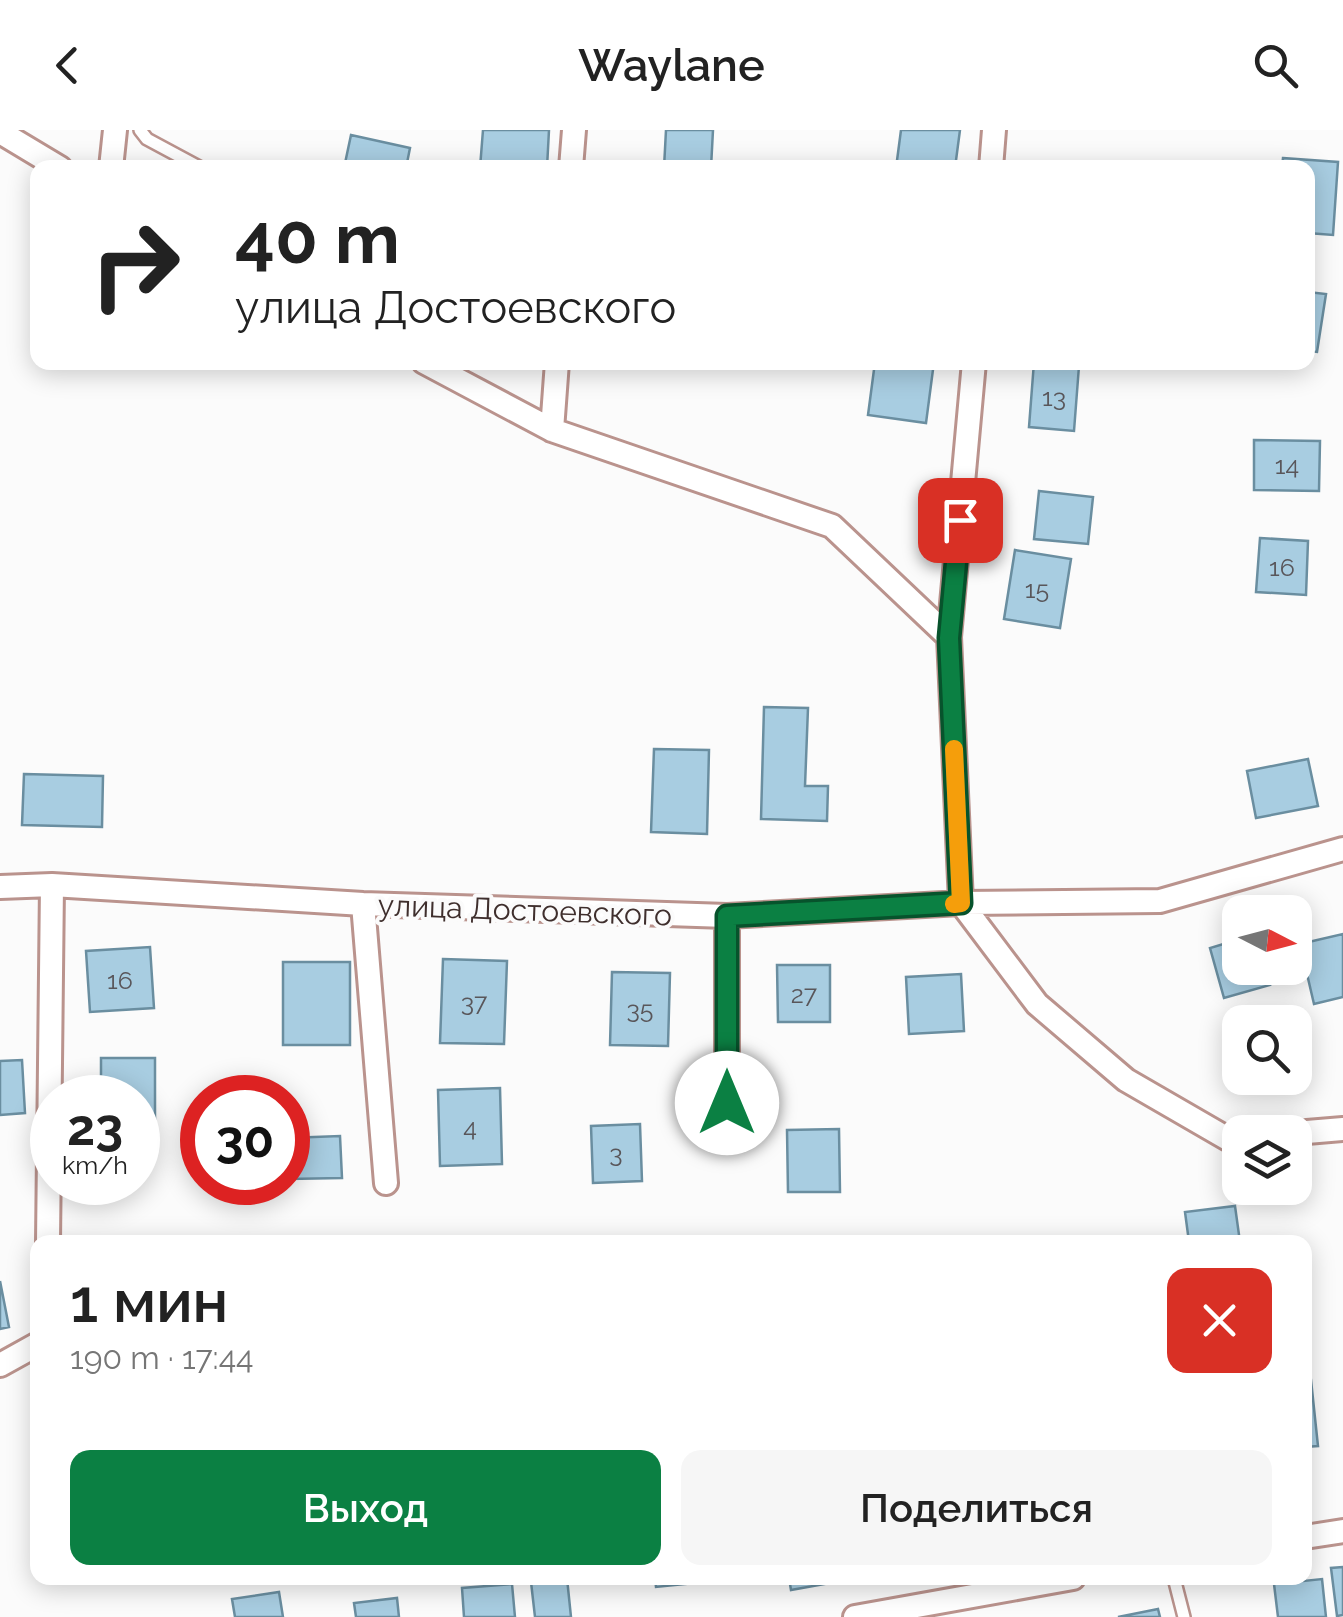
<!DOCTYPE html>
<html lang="ru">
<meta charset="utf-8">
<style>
:root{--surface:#fff;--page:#f6f6f6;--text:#222;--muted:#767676;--accent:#0b8043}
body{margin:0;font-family:Raleway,sans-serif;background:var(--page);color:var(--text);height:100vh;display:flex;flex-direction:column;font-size:38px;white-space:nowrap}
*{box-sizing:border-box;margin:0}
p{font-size:32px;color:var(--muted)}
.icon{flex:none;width:55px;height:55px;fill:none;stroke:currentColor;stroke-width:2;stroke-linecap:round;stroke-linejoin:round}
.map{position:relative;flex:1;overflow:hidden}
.side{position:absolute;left:30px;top:1105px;width:1282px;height:350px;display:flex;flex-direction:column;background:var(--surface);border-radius:20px;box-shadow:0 5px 25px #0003}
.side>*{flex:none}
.top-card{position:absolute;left:30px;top:30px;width:1285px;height:210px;border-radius:20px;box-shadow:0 5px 25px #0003;background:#fff;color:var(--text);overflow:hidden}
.needle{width:65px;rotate:96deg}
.buttons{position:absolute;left:1222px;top:765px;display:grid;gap:20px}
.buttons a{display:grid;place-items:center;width:90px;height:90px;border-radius:20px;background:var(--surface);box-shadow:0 5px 25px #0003;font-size:50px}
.speed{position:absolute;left:30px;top:945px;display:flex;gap:20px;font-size:50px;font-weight:700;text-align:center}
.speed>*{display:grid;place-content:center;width:130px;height:130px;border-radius:50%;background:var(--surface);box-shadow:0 5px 25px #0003;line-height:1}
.speed small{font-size:25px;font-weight:400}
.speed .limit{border:15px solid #d22;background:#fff;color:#111}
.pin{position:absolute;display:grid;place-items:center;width:85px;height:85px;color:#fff;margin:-42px;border-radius:20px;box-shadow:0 5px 15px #0006}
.me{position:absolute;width:110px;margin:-55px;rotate:0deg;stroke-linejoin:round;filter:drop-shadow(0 0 8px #0008)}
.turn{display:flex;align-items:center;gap:35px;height:210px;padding:0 40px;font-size:45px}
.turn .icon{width:130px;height:130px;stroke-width:2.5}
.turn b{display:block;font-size:70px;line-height:85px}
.round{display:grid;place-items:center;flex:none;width:105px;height:105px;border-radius:20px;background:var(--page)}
.head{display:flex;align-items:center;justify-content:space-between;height:170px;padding:0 40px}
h1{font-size:60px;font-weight:600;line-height:75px}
.button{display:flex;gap:20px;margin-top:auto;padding:20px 40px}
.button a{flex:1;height:115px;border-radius:20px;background:var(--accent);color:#fff;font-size:40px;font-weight:600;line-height:115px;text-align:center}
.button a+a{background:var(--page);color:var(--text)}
header{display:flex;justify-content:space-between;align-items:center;height:130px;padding:0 40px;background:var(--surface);font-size:45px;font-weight:600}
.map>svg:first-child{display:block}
</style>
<header><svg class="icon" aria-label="back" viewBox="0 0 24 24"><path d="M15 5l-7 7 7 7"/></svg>Waylane<svg class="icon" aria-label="search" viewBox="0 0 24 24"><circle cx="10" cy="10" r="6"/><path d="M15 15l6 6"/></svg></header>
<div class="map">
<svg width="1343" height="1487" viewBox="0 0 1343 1487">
<rect width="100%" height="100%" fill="#fbfbfb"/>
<path fill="#a8cde1" stroke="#6a8ea0" stroke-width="2.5" d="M483,0h66l-2,38h-67z
M666,0h47l-2,38h-47z
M901,0h59l-5,38h-59z
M351,5l59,13 -4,20h-62z
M1283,28l55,4 -5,73 -25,-2v-65h-26z
M1308,162l18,2 -9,58 -9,-1z
M875,232h59l-8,61 -58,-8z
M1034,232l45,4 -5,65 -45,-4z
M1254,310l66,1 -1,50 -65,-1z
M1039,361l54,6 -5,47 -54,-5z
M1260,408l48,3 -2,54 -50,-3z
M1015,420l56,9 -11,69 -56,-9z
M764,577l44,1 -3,78h23l-1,35 -66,-2z
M654,619l55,1 -2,84 -56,-2z
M1308,629l10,47 -62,12 -9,-47z
M24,644l79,2 -1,51 -80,-2z
M1343,804v63l-29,7 -14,-60z
M1240,809v29h25l5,17 -46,13 -14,-50z
M150,817l4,61 -64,4 -4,-61z
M443,829l64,2 -3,83 -64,-1z
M283,832h67v83h-67z
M777,835h53v57h-52z
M612,842l58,1 -2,73 -58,-1z
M961,844l3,57 -55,3 -3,-57z
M101,928h54v61h-17v-21h-37z
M22,930l3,53 -25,2v-54z
M500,958l2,76 -62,2 -2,-76z
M640,994l2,57 -49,2 -2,-57z
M839,999l1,63h-52l-1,-62z
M340,1006l2,42 -54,1v-41z
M1235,1076l5,36h-51l-4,-30z
M0,1151l9,46 -9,2z
M1305,1250h6l7,66 -13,1z
M1343,1437v48l-6,1 -6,-48z
M567,1448l4,39h-36l-4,-35z
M655,1448h40l1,5 -40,4z
M789,1448h40l1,5 -39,7z
M1322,1449l4,38h-48l-4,-33z
M512,1454l3,33h-51l-2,-29z
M279,1462l4,25h-48l-3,-18z
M397,1468l2,19h-43l-2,-14z
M1158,1479l2,8h-42z"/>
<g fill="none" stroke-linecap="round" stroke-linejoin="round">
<defs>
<path id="service" d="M140,0l7,9 54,29
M1174,1448l10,39"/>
<path id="minor" d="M0,2l60,36
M111,38l4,-38
M571,38l3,-38
M991,38l3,-38
M424,232l128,68 280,96 117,111
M974,232l-25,275 12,266 76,101 89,76 102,59 12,-1
M552,300l5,-68
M0,757l52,-2 311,19 364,12 234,-13 199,-2 183,-52
M363,774l23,279
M727,786v225
M1295,1003l48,-4
M48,1112l4,-357
M0,1235l38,-21
M1305,1407l38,-6
M855,1487l218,-39"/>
</defs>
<use href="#service" stroke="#ba938d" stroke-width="16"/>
<use href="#minor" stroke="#ba938d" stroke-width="28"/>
<use href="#service" stroke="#fff" stroke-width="11"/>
<use href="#minor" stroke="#fff" stroke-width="22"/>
</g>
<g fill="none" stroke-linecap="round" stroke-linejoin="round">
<defs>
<path id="route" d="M727,973v-187l234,-13 -12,-265 11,-118"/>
</defs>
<use href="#route" stroke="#07532c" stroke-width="25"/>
<use href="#route" stroke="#0b8043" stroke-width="18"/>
<path stroke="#f59e0b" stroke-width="18" d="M954,619l7,154 -7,1"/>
</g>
<g text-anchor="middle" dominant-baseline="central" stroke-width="8" stroke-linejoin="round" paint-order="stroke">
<g font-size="25" fill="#59565a">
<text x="1054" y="267">13</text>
<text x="1287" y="335">14</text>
<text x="1282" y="437">16</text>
<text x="1037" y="459">15</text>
<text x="120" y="850">16</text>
<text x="804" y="864">27</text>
<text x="474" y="872">37</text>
<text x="640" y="879">35</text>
<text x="470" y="997">4</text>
<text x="616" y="1023">3</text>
</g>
<g font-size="30" fill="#3f2f2d" stroke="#fbfbfb">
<text transform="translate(525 780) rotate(2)">улица Достоевского</text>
</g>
</g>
</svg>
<div class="buttons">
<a><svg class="needle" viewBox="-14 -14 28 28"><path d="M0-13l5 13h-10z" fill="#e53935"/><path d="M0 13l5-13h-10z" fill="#767676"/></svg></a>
<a><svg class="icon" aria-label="search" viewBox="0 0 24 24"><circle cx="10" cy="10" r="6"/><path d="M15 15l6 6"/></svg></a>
<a><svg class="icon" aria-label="layers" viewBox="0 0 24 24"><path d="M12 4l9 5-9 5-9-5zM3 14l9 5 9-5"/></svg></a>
</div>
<div class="speed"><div>23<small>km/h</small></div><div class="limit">30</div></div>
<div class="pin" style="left:960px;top:390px;background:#d93025"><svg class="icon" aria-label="arrive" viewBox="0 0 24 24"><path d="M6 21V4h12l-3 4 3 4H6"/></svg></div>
<svg class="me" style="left:727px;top:973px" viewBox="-20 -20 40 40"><circle r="19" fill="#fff"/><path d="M0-13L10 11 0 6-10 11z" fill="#0b8043"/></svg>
<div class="top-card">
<div class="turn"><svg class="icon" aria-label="right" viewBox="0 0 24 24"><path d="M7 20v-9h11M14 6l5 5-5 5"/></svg><div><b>40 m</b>улица Достоевского</div></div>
</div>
<section class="side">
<div class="head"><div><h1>1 мин</h1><p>190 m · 17:44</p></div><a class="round" style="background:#d93025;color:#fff"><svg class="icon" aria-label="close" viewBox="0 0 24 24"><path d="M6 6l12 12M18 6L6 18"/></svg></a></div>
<div class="button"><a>Выход</a><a>Поделиться</a></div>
</section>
</div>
